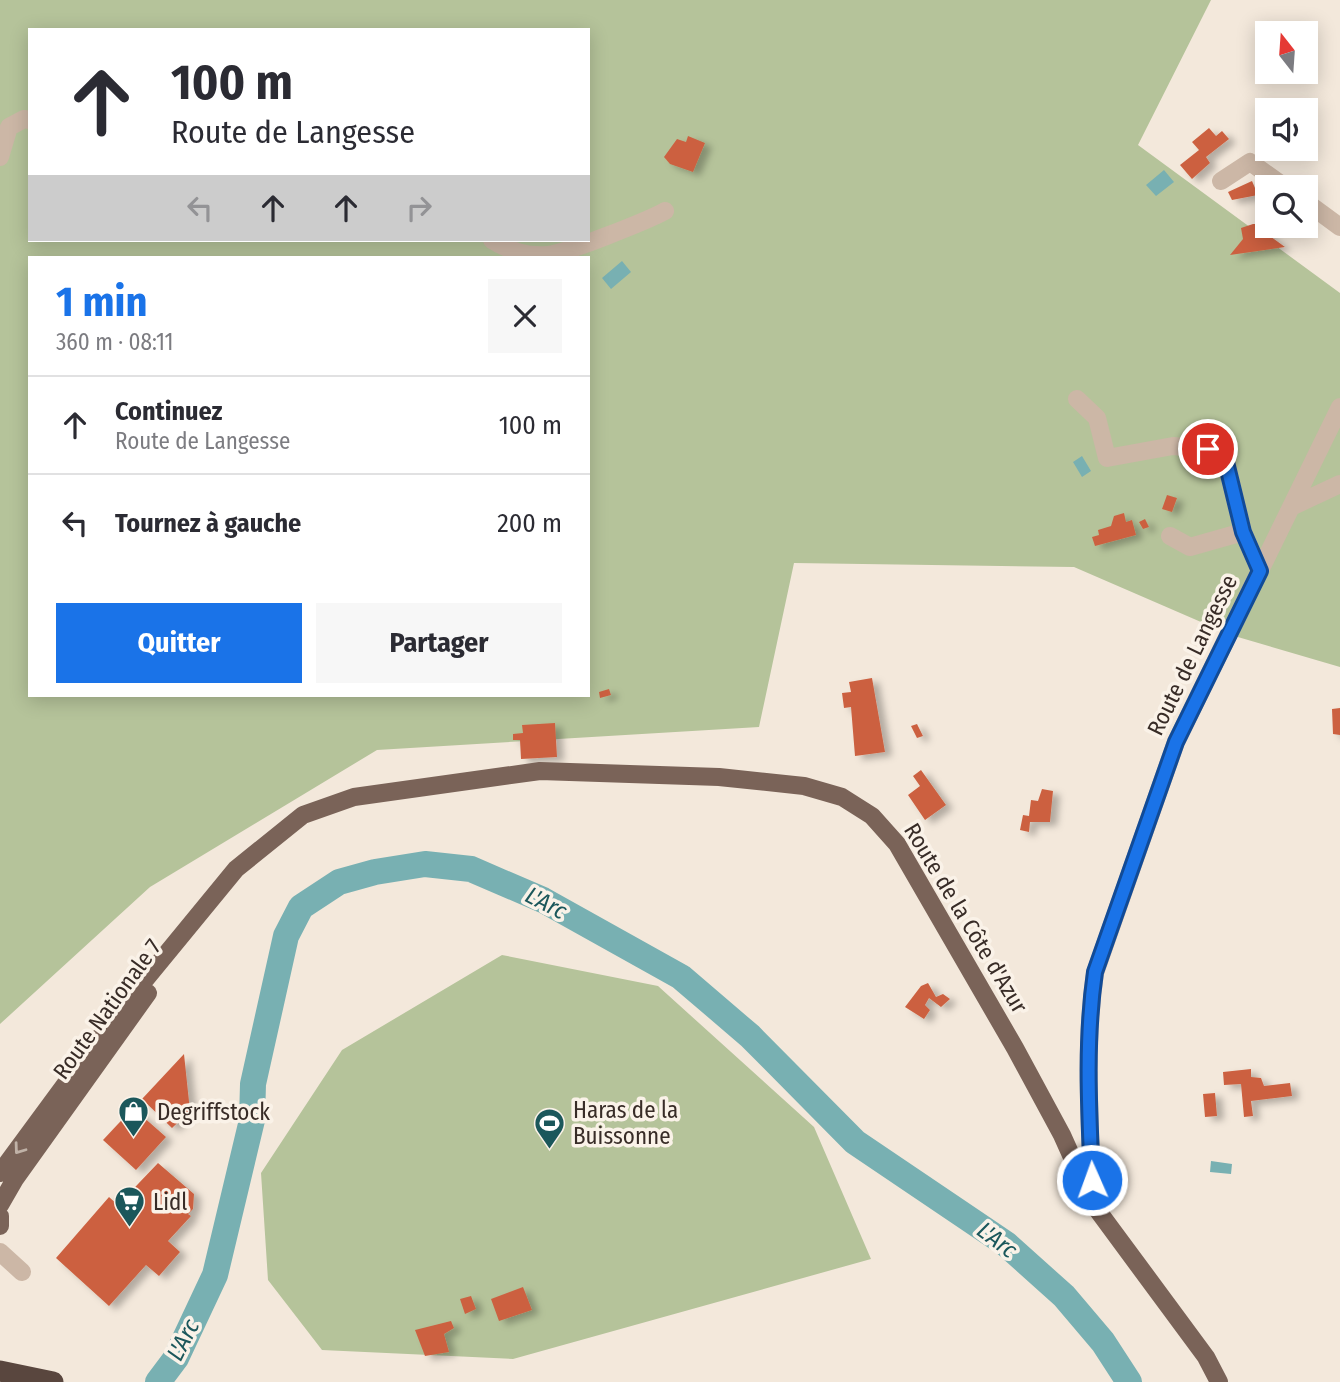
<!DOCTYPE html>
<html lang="fr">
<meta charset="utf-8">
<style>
:root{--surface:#fff;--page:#f7f7f7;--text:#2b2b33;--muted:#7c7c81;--line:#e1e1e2;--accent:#1a73e8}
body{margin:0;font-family:"Fira Sans Condensed",sans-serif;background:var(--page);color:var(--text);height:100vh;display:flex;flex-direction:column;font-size:26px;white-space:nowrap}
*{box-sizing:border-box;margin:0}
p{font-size:23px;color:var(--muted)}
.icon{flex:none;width:38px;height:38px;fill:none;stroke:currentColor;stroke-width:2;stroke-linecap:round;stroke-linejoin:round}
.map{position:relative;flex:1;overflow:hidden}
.side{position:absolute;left:28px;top:256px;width:562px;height:441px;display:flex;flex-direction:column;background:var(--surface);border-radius:0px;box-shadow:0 4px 18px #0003}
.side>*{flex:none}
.banner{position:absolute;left:28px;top:28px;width:562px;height:214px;border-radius:0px;box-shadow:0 4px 18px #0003;background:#fff;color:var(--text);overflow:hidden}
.needle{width:46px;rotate:343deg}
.fabs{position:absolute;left:1255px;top:21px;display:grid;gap:14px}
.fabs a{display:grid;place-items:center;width:63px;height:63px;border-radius:0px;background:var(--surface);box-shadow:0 4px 18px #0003;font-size:35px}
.pin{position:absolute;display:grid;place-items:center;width:60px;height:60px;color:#fff;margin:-30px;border:4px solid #fff;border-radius:50%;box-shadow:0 2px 7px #0007}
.me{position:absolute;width:77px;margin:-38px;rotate:358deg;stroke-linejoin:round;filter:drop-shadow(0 0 5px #0008)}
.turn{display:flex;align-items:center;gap:24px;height:147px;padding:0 28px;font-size:32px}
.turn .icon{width:91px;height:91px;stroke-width:2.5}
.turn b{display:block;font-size:49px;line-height:60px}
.lanes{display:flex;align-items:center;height:66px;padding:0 28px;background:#0003;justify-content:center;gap:35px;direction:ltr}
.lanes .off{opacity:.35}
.round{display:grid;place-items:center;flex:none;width:74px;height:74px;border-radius:0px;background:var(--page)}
.overview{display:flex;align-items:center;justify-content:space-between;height:119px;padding:0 28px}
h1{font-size:42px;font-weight:700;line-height:52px;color:var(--accent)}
.cta{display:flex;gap:14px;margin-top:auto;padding:14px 28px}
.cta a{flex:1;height:80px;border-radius:0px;background:var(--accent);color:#fff;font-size:28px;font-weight:700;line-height:80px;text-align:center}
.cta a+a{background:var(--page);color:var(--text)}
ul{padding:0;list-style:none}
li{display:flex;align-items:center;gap:21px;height:98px;padding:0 28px;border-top:2px solid var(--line)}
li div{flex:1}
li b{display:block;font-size:26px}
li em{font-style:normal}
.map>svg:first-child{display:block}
</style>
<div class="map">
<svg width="1340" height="1382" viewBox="0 0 1340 1382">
<defs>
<filter id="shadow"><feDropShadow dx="7" dy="4" stdDeviation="3.5" flood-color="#0004"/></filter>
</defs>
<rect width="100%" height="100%" fill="#f3e8db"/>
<path fill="#b5c39a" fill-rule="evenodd" d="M0,0h1211l-73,145 202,148v374l-109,-32 -157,-68 -280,-4 -35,164 -382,23 -227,137 -150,137zM30,30h558v210h-558zM30,257h558v438h-558z
M502,955l156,31 156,141 57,132 -358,100 -191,-9 -54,-70 -7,-107 81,-123z"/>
<path fill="#78b0b2" d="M1164,170l10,12 -18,14 -10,-11z
M622,261l9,11 -20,17 -9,-11z
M1082,456l9,15 -9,6 -9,-15z
M1211,1161l21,3 -1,10 -21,-2z"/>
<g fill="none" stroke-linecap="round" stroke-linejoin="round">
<path stroke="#78b0b2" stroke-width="26" d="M158,1382l18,-24 39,-83 37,-155 1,-36 33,-148 15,-29 38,-25 36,-10 50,-8 46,5 72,31 138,77 69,59 105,106 151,102 58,52 39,46 26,40"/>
</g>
<path fill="#cc6140" filter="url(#shadow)" d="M1209,128l7,8 6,-5 7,8 -23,18 4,6 -18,16 -12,-14 19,-15 -7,-8z
M688,136l17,7 -12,29 -23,-8 -6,-7 13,-18 9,3z
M1252,181l6,14 -26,5 -4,-8z
M1253,224h13l1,10 18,13 -55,8 13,-16 -2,-11z
M1167,495l10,3 -5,14 -10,-3z
M1124,513l2,9 6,-2 4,15 -41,11 -3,-9 7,-2 -1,-5 13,-4 3,-10z
M1145,519l4,8 -6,2 -4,-7z
M872,678l13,74 -30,4 -4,-49 -7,1 -2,-15 9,-1 -2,-10z
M609,689l2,6 -11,3 -1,-6z
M1340,708v27l-7,-1 -1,-25z
M555,723l2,34 -36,2 -1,-19h-7v-6l10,-1 -1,-8z
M917,724l6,12 -6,2 -6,-12z
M921,770l25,35 -21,15 -17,-25 12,-9 -7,-10z
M1042,789l11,2 -3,31h-20l-1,10 -9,-2 3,-15 6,1 2,-16 7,1z
M928,983l8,14 7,-3 7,5 -9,8 -12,-9 -4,7 5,5 -6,9 -19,-12 16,-21z
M184,1054l6,57 -18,17 -30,-29z
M1251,1069v8l10,1 3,8 26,-3 2,13 -41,5 2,15 -9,1 -3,-33 -17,1 -1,-13z
M1215,1093l2,23 -12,1 -2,-23z
M133,1108l33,29 -30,33 -33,-30z
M158,1163l36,31 -1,15 -5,5 3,2 -23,25 12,11 -21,24 -13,-11 -37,41 -53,-48 53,-61 9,8z
M523,1287l9,23 -33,11 -8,-22z
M471,1296l5,13 -11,5 -5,-15z
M451,1321l3,7 -10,6 5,18 -24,4 -10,-26z"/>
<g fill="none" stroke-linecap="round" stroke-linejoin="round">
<path stroke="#ccb7a6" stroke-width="18" d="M0,157l9,-30 15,-8 6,1
M1221,181l29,-19 35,25
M1306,202l34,25
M492,240c18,11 35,17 56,15 16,-1 101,-35 117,-44
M1077,399l20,19 10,40 66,-12 35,3 18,13 17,70
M1291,507l49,-23
M1170,536l20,11 53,-15 17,39
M1093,1202c-3,-76 -9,-154 2,-229l81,-231 164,-335
M0,1252l22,20"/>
<path stroke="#7a6358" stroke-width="18" d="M0,1173l117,-159 119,-145 67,-54 51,-18 186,-26 179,6 85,9 38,11 30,19 25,28 118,204 47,87 31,69 113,153 13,25
M0,1205l15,-26 133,-186
M0,1216v10"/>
<path stroke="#59463e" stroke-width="21" d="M0,1371l53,11"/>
</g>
<defs><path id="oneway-chevron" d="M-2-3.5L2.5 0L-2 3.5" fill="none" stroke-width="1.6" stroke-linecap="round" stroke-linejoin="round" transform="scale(1.75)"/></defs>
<use stroke="#c0b2a7" href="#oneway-chevron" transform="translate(19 1149) rotate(126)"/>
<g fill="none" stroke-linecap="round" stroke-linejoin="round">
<defs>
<path id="route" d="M1092,1180c-3,-69 -7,-139 3,-208l81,-230 84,-171 -17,-39 -17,-70 -18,-13"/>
</defs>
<use href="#route" stroke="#114b97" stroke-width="18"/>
<use href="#route" stroke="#1a73e8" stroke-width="12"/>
</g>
<defs>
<symbol id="shop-pin" viewBox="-11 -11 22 30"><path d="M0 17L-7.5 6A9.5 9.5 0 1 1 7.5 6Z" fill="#1b575b" stroke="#faf2e8"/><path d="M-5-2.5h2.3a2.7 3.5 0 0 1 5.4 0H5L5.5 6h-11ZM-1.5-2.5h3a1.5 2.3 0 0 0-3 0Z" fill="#fff"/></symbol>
<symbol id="stadium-pin" viewBox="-11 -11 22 30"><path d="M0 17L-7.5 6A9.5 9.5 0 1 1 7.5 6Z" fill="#1b575b" stroke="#faf2e8"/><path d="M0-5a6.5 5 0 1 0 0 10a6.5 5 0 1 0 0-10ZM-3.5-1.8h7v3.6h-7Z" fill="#fff"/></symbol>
<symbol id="supermarket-pin" viewBox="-11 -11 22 30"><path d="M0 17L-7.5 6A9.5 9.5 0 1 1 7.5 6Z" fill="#1b575b" stroke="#faf2e8"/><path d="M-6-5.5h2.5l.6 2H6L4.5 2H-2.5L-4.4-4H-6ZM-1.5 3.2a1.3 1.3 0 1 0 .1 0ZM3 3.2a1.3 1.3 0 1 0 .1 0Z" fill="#fff"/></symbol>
</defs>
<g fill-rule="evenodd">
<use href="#shop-pin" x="116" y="1094" width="35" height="47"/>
<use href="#stadium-pin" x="532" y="1106" width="35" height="47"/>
<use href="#supermarket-pin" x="112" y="1184" width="35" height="47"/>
</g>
<g text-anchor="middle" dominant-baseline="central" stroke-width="7" stroke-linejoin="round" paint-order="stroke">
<g font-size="23" fill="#382c27" stroke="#faf2e8">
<text transform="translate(1192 655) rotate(-64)">Route de Langesse</text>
<text transform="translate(966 918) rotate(59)">Route de la Côte d'Azur</text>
<text transform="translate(107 1009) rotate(-54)">Route Nationale 7</text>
</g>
<g font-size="23" fill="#382c27" stroke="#faf2e8" text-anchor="start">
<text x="573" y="1110">Haras de la<tspan x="573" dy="26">Buissonne</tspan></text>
<text x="157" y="1112">Degriffstock</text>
<text x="153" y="1202">Lidl</text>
</g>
<g font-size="24" font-style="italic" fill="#1b575b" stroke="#faf2e8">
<text transform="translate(546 903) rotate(27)">L'Arc</text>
<text transform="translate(997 1240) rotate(37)">L'Arc</text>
<text transform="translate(183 1340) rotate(-63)">L'Arc</text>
</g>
</g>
</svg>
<div class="fabs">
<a><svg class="needle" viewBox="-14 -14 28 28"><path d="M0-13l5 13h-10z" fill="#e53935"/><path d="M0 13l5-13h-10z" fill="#7c7c81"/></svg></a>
<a><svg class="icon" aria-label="sound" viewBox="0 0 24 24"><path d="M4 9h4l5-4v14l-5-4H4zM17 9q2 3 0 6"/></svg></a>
<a><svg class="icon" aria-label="search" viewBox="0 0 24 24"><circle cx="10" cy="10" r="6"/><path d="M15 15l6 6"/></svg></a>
</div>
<div class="pin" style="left:1208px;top:449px;background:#d93025"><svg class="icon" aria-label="arrive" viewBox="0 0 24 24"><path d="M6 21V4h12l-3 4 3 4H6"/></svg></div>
<svg class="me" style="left:1092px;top:1180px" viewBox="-20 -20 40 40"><circle r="17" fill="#1a73e8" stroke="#fff" stroke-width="3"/><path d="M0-11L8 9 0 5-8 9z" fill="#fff"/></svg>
<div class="banner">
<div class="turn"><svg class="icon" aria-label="ahead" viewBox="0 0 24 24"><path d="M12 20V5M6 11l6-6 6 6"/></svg><div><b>100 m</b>Route de Langesse</div></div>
<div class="lanes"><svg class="icon off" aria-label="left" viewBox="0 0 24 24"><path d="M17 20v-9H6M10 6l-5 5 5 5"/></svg><svg class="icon" aria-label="ahead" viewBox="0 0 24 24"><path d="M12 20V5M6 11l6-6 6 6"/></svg><svg class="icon" aria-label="ahead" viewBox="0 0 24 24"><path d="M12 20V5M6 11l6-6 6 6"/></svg><svg class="icon off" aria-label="right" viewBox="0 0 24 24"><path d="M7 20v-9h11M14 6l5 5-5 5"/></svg></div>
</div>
<section class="side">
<div class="overview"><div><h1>1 min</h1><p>360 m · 08:11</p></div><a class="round"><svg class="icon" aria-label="close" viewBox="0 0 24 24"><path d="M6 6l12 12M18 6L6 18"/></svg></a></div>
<ul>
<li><svg class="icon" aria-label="ahead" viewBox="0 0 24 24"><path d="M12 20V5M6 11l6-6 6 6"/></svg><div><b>Continuez</b><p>Route de Langesse</p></div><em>100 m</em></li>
<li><svg class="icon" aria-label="left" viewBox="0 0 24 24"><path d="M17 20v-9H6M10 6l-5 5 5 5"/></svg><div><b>Tournez à gauche</b></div><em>200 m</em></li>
</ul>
<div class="cta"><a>Quitter</a><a>Partager</a></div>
</section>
</div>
